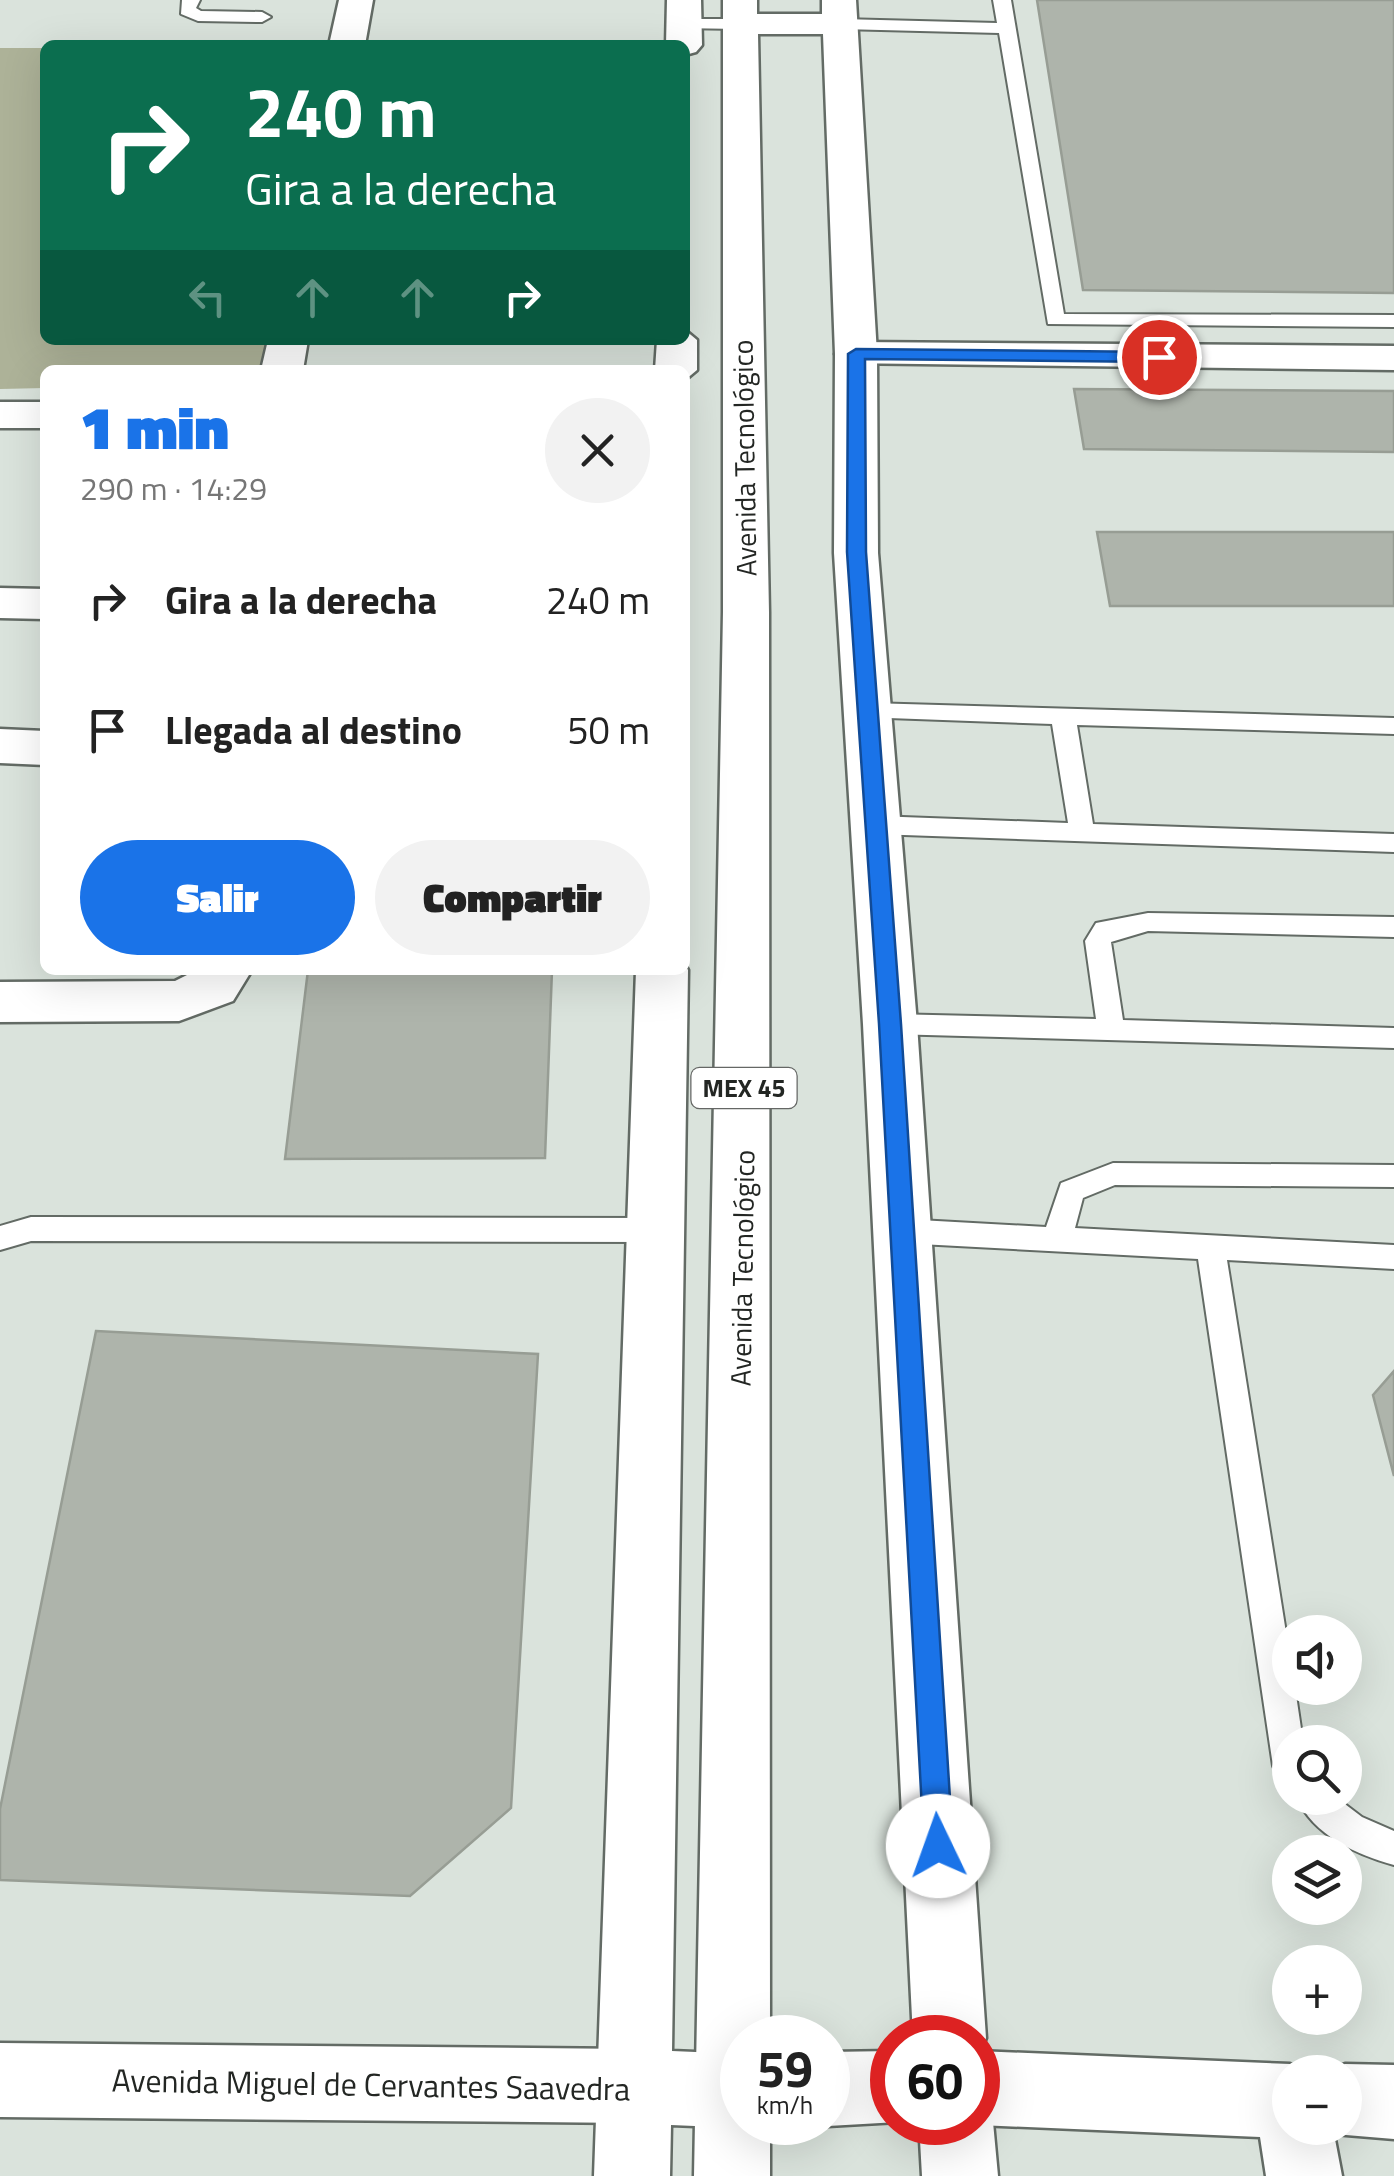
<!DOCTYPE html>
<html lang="es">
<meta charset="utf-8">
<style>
:root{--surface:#fff;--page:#f2f2f2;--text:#222;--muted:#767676;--accent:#1a73e8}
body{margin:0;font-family:"Titillium Web",sans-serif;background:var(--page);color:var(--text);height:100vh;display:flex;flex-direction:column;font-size:38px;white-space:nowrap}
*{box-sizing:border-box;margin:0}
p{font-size:32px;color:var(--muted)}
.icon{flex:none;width:55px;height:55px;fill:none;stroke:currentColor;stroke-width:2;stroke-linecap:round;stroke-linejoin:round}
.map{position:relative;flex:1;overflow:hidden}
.drawer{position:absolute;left:40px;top:365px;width:650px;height:610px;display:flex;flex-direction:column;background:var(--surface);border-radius:15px;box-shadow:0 10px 40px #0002}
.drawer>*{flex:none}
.hud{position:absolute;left:40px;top:40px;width:650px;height:305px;border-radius:15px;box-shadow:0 10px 40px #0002;background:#0b6e4f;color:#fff;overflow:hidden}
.tools{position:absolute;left:1272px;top:1615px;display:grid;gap:20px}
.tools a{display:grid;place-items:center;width:90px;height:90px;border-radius:50%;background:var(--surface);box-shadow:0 10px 40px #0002;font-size:50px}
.speed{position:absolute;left:720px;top:2015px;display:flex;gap:20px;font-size:50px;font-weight:700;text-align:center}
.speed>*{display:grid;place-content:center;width:130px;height:130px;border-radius:50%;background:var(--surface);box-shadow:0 10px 40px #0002;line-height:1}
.speed small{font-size:25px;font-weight:400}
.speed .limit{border:15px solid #d22;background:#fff;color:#111}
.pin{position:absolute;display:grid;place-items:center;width:85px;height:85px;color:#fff;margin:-42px;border:5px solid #fff;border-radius:50%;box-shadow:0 2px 10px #0007}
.me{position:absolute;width:110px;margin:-55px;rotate:357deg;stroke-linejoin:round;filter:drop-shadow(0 0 8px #0008)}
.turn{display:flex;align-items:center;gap:35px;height:210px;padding:0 40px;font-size:45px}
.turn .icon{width:130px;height:130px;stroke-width:2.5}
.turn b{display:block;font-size:70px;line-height:85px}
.lanes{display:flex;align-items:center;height:95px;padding:0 40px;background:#0003;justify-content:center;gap:50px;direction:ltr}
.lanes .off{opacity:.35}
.round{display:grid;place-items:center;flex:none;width:105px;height:105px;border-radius:52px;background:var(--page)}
.overview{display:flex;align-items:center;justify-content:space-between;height:170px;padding:0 40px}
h1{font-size:60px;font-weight:800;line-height:75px;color:var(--accent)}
.button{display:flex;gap:20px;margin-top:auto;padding:20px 40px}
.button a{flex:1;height:115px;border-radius:60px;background:var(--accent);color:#fff;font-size:40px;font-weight:800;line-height:115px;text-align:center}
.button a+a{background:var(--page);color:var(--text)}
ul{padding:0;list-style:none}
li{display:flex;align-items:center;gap:30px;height:130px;padding:0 40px}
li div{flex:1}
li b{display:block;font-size:38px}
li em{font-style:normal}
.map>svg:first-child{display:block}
</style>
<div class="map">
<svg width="1394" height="2176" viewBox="0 0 1394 2176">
<rect width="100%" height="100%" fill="#dae3dc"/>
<path fill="#adb298" d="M0,48h45v292h223l-6,30h-217v18l-45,1z"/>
<path fill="#aeb4ab" stroke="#979d94" stroke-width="2.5" d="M1037,0h357v293l-311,-3z
M1074,389l320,2v61l-310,-3z
M1097,532h297v74h-284z
M308,970h244l-7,188 -260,1z
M96,1331l442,23 -27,454 -101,88 -410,-16v-71z
M1394,1371v105l-21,-81z"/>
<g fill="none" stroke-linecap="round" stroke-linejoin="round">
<defs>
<path id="service" d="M182,0h18l-4,8 5,3 61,1 9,5 -9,5 -64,-1 -17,-7z
M993,0h18l53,314 330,1v12l-346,-3 -49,-291 -158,-4 -9,-5 9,-5 156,4z
M684,19h56l9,5 -9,5 -62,-1 -3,-4z
M869,703l525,15v16l-317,-9 16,99 301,10v18l-519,-18 -13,-9 13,-9 193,7 -16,-99 -191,-7 -4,-6z
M1148,913l246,4v20l-246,-6 -37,11 12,78 271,8v20l-504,-14 -13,-10 13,-10 206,5 -11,-78 11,-18z
M1113,1163l281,2v22l-279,-2 -32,13 -8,30 319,17v24l-167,-9 63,398v30h5l8,54h-13v40l-12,-5 -5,-11 -75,-507 -297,-16 -10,-4 -4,-8 4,-8 10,-4 145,8 15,-44z
M31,1217l626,1 10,4 4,8 -4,8 -10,4 -626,-1 -31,9v-24z
M1297,1798h40l25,19 32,14v34c-37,-10 -81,-30 -97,-67z"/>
<path id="minor" d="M339,0h34l-8,45h-36z
M268,340h40l-5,30h-42z
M856,342l538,4v24l-553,-7 -6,-9 6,-9z
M0,402h45v26h-45z
M0,588l45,1v30l-45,-1z
M0,729l45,2v34l-45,-2z
M197,970h55l-19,31 -54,20 -179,1v-40l175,-1z
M0,2043l631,6 26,11 11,26 -11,26 -26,11 -631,-6z"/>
<path id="tertiary" d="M667,0h34l1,45 -6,7 -11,3v-10h-19z
M685,330l12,10v30l-12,10v-10h-30l2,-30h28z
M685,964l3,6 -16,1081 70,3v68h13l-13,6 -71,-3 -1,51h-76l42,-1206h49z
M892,2051v71h6l-70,4 -8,-4h8v-70z
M978,2051l312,13 21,8h-21v56h55v-56h-21l21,-8 49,1v74l-60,-5 8,42h-76l-6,-39 -282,-12 -6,-3h6z"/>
<path id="primary" d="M723,0h34v14h65v-14h34l21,354 1,199 39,471 69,1014 -8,22v-22h-65l-50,-1014 -29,-471 1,-199 -12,-320h-65l11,578 1,1426h-28v84h28v54h-76l29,-1564z
M978,2094l15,28 5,54h-76l-3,-54h59z"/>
</defs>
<use href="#service" stroke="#636b65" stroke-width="4"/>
<use href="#minor" stroke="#636b65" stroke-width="5"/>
<use href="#tertiary" stroke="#636b65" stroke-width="5"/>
<use href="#primary" stroke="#636b65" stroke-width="5"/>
<use href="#service" fill="#fff" fill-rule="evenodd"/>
<use href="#minor" fill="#fff" fill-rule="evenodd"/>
<use href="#tertiary" fill="#fff" fill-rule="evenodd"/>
<use href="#primary" fill="#fff" fill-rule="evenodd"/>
</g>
<path fill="#1a73e8" stroke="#114b97" stroke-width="2.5" d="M856,349l303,3 9,5 -9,5 -294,-3 1,193 35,472 52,822 -4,9 -11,5 -10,-5 -4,-9 -45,-822 -32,-472 1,-198z"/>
<g text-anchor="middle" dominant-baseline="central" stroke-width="8" stroke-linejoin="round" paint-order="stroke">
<rect fill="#fff" stroke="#656765" stroke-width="2.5" x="691.5" y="1068" width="105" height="40" rx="8"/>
<g font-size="25" font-weight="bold" fill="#232623">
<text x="744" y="1088">MEX 45</text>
</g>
<g font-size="28" fill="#232623" stroke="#fff">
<text transform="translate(744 458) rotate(-91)">Avenida Tecnológico</text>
<text transform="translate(742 1268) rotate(-89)">Avenida Tecnológico</text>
</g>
<g font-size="32" fill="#232623" stroke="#fff">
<text transform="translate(371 2084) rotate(1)">Avenida Miguel de Cervantes Saavedra</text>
</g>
</g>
</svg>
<div class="tools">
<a><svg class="icon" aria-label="sound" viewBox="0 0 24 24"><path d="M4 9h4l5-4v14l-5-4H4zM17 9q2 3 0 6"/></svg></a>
<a><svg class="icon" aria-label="search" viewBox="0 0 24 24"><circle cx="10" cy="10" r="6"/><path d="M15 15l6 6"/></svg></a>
<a><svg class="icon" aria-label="layers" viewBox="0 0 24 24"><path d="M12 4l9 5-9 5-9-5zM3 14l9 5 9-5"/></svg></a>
<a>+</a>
<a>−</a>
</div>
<div class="speed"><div>59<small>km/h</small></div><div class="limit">60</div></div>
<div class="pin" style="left:1159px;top:357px;background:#d93025"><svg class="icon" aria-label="arrive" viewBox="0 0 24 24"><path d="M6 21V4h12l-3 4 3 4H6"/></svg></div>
<svg class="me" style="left:938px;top:1846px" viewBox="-20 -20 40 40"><circle r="19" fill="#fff"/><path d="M0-13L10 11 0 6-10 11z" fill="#1a73e8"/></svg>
<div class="hud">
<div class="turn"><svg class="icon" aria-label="right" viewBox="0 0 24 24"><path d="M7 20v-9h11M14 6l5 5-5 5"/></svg><div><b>240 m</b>Gira a la derecha</div></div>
<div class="lanes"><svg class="icon off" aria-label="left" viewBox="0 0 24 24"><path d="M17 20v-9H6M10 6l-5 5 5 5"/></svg><svg class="icon off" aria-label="ahead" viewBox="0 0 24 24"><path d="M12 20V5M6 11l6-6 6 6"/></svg><svg class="icon off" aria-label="ahead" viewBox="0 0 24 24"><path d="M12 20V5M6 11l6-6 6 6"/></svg><svg class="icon" aria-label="right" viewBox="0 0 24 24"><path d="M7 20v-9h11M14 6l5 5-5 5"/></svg></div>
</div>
<section class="drawer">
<div class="overview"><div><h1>1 min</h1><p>290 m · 14:29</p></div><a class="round"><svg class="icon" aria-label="close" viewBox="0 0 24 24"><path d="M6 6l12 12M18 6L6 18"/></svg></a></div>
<ul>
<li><svg class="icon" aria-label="right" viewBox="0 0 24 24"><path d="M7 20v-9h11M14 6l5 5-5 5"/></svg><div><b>Gira a la derecha</b></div><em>240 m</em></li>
<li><svg class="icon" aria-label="arrive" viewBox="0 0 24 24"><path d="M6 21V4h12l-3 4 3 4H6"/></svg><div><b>Llegada al destino</b></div><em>50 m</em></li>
</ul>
<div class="button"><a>Salir</a><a>Compartir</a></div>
</section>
</div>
